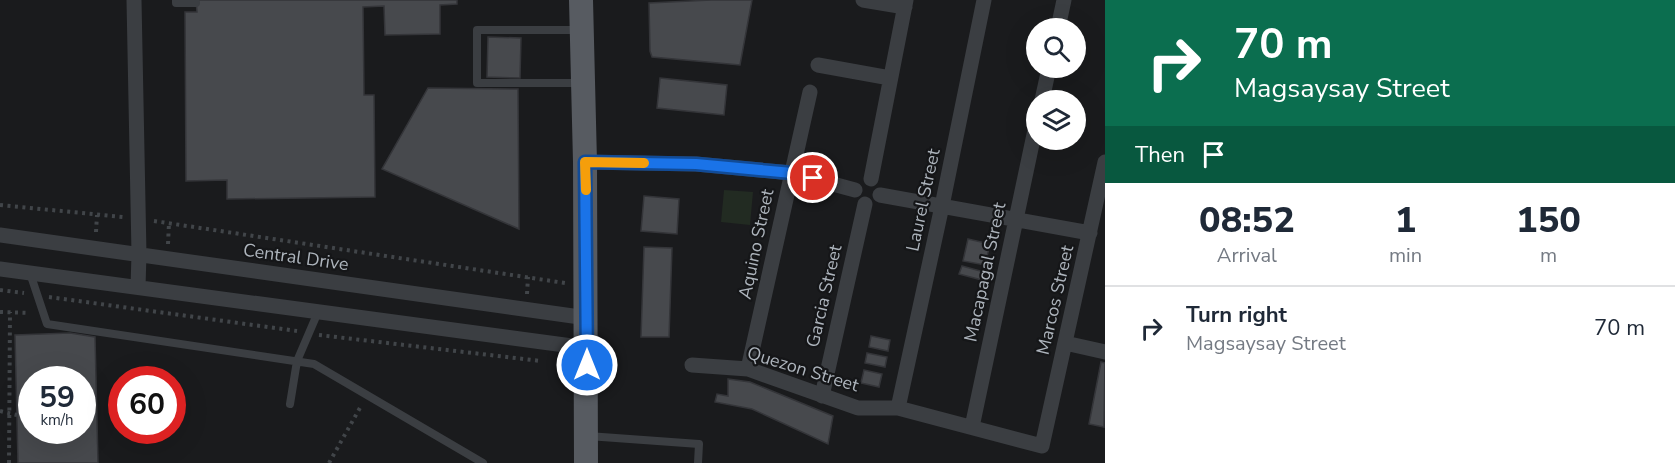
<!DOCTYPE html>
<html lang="en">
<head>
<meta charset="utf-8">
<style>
  body { margin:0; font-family:"Nunito Sans",sans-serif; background:#f2f2f3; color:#1f2937; height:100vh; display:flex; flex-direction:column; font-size:22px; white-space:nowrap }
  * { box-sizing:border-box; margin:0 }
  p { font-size:20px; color:#747a83 }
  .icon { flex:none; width:33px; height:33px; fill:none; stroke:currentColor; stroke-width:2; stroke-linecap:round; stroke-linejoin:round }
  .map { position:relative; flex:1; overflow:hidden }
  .sheet { display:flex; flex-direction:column; background:#fff; width:570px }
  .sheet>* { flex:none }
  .top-card { background:#0b6e4f; color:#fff; overflow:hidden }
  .buttons { position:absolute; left:1026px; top:18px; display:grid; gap:12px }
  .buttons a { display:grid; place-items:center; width:60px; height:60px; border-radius:50%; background:#fff; box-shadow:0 6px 24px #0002; font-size:30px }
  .speed { position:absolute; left:18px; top:366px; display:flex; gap:12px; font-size:30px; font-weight:700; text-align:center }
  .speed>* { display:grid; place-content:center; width:78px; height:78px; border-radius:50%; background:#fff; box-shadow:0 6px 24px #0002; line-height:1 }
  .speed small { font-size:15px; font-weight:400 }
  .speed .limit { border:9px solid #d22; background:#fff; color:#111 }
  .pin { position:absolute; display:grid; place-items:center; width:51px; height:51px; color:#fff; margin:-26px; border:3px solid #fff; border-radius:50%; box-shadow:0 2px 6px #0007 }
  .me { position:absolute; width:66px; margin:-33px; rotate:0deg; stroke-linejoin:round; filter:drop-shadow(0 0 4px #0008) }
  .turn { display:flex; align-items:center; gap:21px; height:126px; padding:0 30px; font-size:27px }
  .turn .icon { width:78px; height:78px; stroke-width:2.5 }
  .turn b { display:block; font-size:42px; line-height:51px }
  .then { display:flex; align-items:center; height:57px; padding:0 30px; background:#0003; gap:12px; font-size:22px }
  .eta { display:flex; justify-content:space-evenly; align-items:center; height:102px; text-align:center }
  .eta b { font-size:36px; font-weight:800; line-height:42px }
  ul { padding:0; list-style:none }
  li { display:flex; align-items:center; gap:18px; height:84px; padding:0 30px; border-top:2px solid #e0e1e3 }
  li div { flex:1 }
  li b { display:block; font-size:22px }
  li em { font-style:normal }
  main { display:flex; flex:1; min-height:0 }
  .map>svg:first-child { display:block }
  .green { fill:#222b22 }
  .building { fill:#47494d; stroke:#343539; stroke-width:1.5; fill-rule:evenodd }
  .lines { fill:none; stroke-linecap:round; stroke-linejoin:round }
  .path { stroke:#414549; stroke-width:4; stroke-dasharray:3 4.5; stroke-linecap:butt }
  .lane { stroke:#3b3e42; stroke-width:8 }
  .street { stroke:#3b3e42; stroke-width:15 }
  .primary { stroke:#575b61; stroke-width:24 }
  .route-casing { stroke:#114b97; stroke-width:15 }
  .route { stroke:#1a73e8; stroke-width:10 }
  .slow { stroke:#f59e0b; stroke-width:10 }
  .labels { text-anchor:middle; stroke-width:4.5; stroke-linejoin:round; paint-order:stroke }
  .street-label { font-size:18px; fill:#adb4bc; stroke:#151618 }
</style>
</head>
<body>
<main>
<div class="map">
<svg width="1105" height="463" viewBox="0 0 1105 463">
  <rect width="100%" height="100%" fill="#1a1b1d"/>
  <path class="green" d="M724,190L753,192L750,225L721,222Z"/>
  <path class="building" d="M196,0H457V4L440,5V34L385,35L384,6L363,7L364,95H374L375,197L227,199V180L186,181L185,12H197Z
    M711,0H752L740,65L652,57L650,51L649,3Z
    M488,37L521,38L520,78L487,77Z
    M660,78L727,85L724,115L657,108Z
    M428,88L518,89L519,229L382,169Z
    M644,196L679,199L677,234L641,231Z
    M968,239L990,244L985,265L963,261Z
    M644,247L672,248L669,337H641Z
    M962,266L984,272L982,280L959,274Z
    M70,333L95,337L98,463H18L15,335ZM32,380H82V430H32Z
    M871,336L890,340L888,351L869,347Z
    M867,353L887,357L885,367L865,363Z
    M1101,362L1105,363L1104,427L1089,424Z
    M864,370L882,374L879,387L861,383Z
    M728,379L750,382L833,416L828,444L752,409L715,402L717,394L728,396Z"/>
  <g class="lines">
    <path class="path" d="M0,205L123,217
      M154,221L565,283
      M96,232L97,215
      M168,244L169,223
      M0,290L24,293
      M527,294L528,277
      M49,297L297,331
      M0,312L30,313
      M319,335L541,361
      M0,411L17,415
      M9,463L10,312
      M329,463L361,406"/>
    <path class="lane" d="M176,0V3H196
      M578,30H477V83H581
      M30,273L47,324L314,364L483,463
      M290,404L297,361L318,312
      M588,436L699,444L698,463"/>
    <path class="street" d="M134,0L139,254L138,287
      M863,0L905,7
      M1058,28L1064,0
      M818,65L890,78
      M1042,100L1049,68
      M585,162L696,164L792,173L855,190
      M871,179L906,0
      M880,195L1090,233
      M0,235L587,318
      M0,269L587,348
      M1065,343L1105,352
      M692,365L748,369L858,408H898L1042,446L1105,162
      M748,369L810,92
      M822,396L865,204
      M898,408L942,206L984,0
      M972,427L1036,125"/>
    <path class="primary" d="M581,0L585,162L586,463"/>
  </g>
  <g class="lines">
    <defs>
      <path id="route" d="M587,365L585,162L696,164L792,173L813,178"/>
    </defs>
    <use href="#route" class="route-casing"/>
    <use href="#route" class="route"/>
    <path class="slow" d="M586,190L585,162L644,163"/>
  </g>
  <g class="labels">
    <g class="street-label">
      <text transform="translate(923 200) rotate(-78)" y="6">Laurel Street</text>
      <text transform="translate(756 244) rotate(-78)" y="6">Aquino Street</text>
      <text transform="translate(296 257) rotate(8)" y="6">Central Drive</text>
      <text transform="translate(985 272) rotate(-78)" y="6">Macapagal Street</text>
      <text transform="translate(824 296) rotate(-77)" y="6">Garcia Street</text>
      <text transform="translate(1055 300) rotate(-77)" y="6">Marcos Street</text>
      <text transform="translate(803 369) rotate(17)" y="6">Quezon Street</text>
    </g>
  </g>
</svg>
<div class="buttons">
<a><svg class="icon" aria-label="search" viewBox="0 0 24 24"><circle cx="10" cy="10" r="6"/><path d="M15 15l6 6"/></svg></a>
<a><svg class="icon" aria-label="layers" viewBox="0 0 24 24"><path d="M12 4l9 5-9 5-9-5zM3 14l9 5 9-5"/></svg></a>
</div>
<div class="speed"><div>59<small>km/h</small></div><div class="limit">60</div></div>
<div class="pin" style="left:813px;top:178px;background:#d93025"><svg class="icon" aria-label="arrive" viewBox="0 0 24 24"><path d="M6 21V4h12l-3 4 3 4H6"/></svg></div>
<svg class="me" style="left:587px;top:365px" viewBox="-20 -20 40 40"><circle r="17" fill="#1a73e8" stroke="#fff" stroke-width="3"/><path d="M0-11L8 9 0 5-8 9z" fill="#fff"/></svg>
</div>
<section class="sheet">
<div class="top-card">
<div class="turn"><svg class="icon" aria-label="right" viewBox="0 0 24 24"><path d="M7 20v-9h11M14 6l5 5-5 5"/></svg><div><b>70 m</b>Magsaysay Street</div></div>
<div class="then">Then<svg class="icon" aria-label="arrive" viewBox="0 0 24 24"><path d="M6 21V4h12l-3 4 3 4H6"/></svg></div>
</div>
<div class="eta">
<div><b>08:52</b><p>Arrival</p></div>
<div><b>1</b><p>min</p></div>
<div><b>150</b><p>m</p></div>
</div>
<ul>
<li><svg class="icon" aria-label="right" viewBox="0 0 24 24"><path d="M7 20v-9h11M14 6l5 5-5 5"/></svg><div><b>Turn right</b><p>Magsaysay Street</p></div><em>70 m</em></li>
</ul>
</section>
</main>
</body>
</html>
